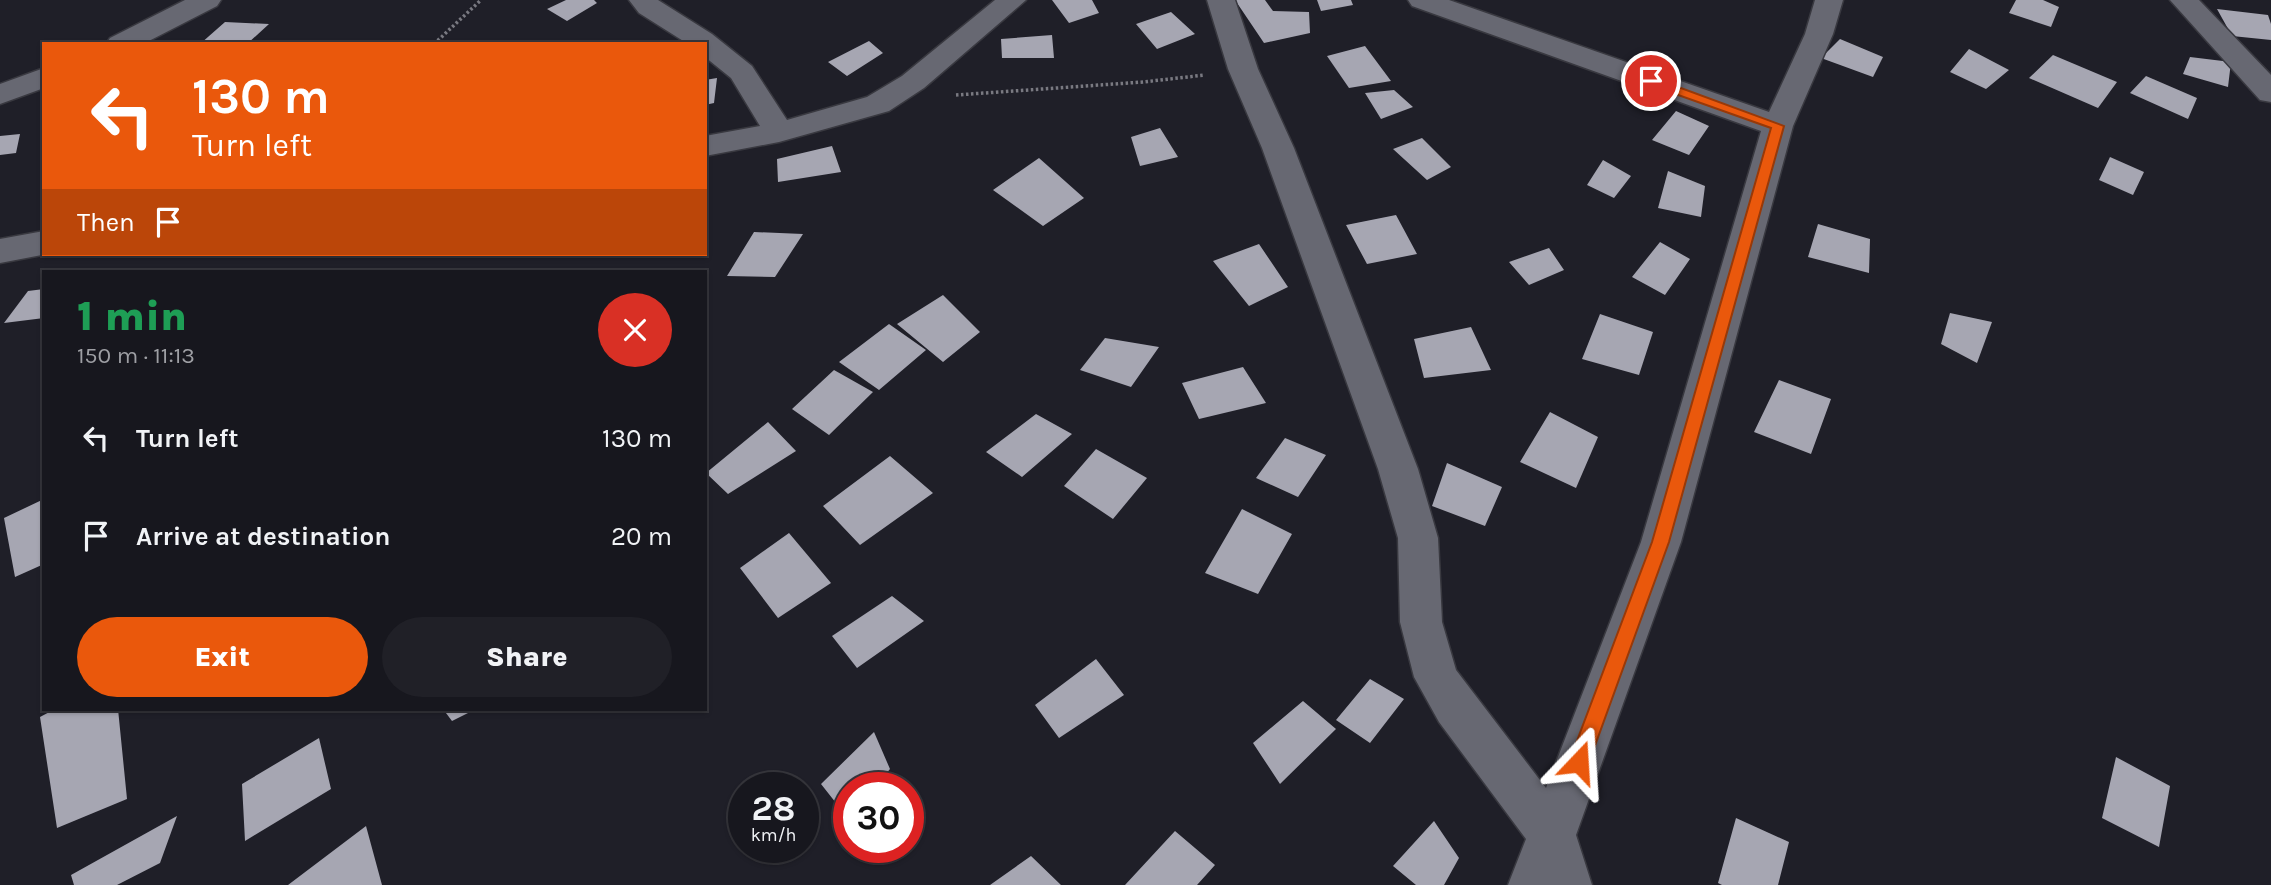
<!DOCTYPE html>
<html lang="en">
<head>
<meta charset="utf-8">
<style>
  body { margin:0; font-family:Karla,sans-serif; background:#202027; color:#f1f3f6; height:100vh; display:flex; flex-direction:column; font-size:26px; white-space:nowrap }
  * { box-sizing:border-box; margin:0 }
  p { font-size:23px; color:#9e9fa4 }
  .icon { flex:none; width:38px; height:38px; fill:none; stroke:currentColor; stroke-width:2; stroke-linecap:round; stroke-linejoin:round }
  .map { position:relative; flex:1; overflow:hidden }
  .drawer { position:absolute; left:42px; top:270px; width:665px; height:441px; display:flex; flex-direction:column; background:#17171e; border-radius:0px; box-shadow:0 2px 5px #0004,0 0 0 2px #36363c }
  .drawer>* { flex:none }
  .banner { position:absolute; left:42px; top:42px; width:665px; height:214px; border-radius:0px; box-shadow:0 2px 5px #0004,0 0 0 2px #36363c; background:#ea580c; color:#fff; overflow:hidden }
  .speed { position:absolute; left:728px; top:772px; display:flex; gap:14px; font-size:35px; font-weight:700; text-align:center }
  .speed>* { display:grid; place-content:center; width:91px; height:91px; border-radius:50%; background:#17171e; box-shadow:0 2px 5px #0004,0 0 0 2px #36363c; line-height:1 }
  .speed small { font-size:18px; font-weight:400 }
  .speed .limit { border:10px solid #d22; background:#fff; color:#111 }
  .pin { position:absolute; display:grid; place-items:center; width:60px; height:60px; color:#fff; margin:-30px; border:4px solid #fff; border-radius:50%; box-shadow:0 2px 7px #0007 }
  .me { position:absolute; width:77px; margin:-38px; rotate:20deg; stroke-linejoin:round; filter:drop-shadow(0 0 5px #0008) }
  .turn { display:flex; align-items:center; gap:24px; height:147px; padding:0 35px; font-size:32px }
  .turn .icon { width:91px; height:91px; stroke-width:2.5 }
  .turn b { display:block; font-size:49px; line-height:60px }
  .then { display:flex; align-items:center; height:66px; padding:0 35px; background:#0003; gap:14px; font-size:26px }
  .round { display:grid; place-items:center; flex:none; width:74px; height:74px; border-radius:37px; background:#202027 }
  .headline { display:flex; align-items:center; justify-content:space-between; height:119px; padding:0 35px }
  h1 { font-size:42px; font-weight:800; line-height:52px; color:#1e9e55 }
  .cta { display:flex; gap:14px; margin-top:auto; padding:14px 35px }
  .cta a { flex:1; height:80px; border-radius:42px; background:#ea580c; color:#fff; font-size:28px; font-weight:800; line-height:80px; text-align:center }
  .cta a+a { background:#202027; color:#f1f3f6 }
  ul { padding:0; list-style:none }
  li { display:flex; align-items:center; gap:21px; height:98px; padding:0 35px }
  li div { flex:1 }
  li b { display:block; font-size:26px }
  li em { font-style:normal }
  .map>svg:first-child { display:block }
  .building { fill:#a6a6b2 }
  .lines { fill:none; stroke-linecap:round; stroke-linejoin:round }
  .minor-casing { stroke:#393940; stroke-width:3 }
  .path { stroke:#797981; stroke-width:3.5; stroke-dasharray:2.5 2.5; stroke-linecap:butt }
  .minor { fill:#676872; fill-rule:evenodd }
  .route { fill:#ea580c; stroke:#983908; stroke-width:2 }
</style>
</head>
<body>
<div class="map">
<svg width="2271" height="885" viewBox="0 0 2271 885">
  <rect width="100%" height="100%" fill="#1f1f28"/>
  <path class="building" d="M566,0H594L597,3L567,21L547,9Z
    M1052,0H1092L1099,13L1069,23Z
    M1235,0H1265L1273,11L1309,12L1310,33L1264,43Z
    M1317,0H1351L1353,5L1321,11Z
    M2016,0H2043L2059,7L2051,27L2009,13Z
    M2217,9L2268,15L2271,24V40L2232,36Z
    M1171,12L1195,34L1157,49L1136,24Z
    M225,22L269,24L247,44H200Z
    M1052,35L1054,58H1002L1001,39Z
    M1840,39L1883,57L1873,77L1821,58Z
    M869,41L883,53L847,76L828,62Z
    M1365,46L1391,81L1349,88L1327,56Z
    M1969,49L2009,70L1986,89L1950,72Z
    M2053,55L2117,82L2098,108L2029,78Z
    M2190,57L2231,62L2228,87L2183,74Z
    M2146,76L2197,98L2188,119L2130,93Z
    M717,78L714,103L705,105V80Z
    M1394,90L1413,107L1381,119L1365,93Z
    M1676,111L1709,126L1689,155L1652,140Z
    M1160,128L1178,157L1140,166L1131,137Z
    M20,134L16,153L0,155V136Z
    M1422,138L1451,167L1427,180L1393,149Z
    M832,146L841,172L778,182L777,159Z
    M2110,157L2144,172L2133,195L2099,180Z
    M1039,158L1084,198L1043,226L993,190Z
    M1603,160L1631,176L1614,198L1587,185Z
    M1668,171L1705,186L1701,217L1658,208Z
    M1396,215L1417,254L1367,264L1346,225Z
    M1818,224L1870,239L1869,273L1808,257Z
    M754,232L803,234L775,277L727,276Z
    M1660,242L1690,259L1665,295L1632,277Z
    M1259,244L1288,287L1249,306L1213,261Z
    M1549,248L1564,270L1529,285L1509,262Z
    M44,289V318L4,323L28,291Z
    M943,295L980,332L943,362L897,324Z
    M1950,313L1992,322L1977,363L1941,344Z
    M1600,314L1653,332L1639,375L1582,359Z
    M889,324L926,350L879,390L839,362Z
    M1471,327L1491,370L1424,378L1414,339Z
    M1105,338L1159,347L1131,387L1080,370Z
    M1243,367L1266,403L1199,419L1182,383Z
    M834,370L873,392L829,435L792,409Z
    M1779,380L1831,399L1811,454L1754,432Z
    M1550,412L1598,437L1576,488L1520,462Z
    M1036,414L1072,434L1022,477L986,452Z
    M768,422L796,451L728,494L706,473Z
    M1285,438L1326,455L1298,497L1256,478Z
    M1096,449L1147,478L1113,519L1064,486Z
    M890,456L933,493L860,545L823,506Z
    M1447,463L1502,487L1485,526L1432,506Z
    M44,499V564L15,577L4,518Z
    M1242,509L1292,534L1258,594L1205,573Z
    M789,533L831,583L778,618L740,568Z
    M892,596L924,621L857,668L832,636Z
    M1096,659L1124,695L1059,738L1035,705Z
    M1370,679L1404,699L1370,743L1336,720Z
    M1303,701L1336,729L1280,784L1253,743Z
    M55,709H118L127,799L57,828L40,717Z
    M443,709H476L452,721Z
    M874,732L890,769L874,788H849L847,817L821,784Z
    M319,738L331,789L245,841L242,784Z
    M2116,757L2170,786L2159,847L2102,818Z
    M177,816L160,863L117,885H74L71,875Z
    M1736,818L1789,842L1778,885H1722L1718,883Z
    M1434,821L1459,858L1444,885H1416L1393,866Z
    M366,826L382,885H288Z
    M1175,831L1215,865L1197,885H1125Z
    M1031,856L1061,885H990Z"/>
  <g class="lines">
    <defs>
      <path id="minor" d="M185,0H221L217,6L143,44H106L110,38Z
        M629,0H658L712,34L752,66L787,120L867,97L902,76L995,0H1026L924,88L889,111L779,142L705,156V136L760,126L731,78L705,57V44H688L639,13Z
        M1207,0H1235L1258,69L1294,148L1418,469L1438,538L1442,622L1456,670L1546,788L1641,542L1761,131L1412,6L1408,0H1449L1769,112L1805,34L1815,0H1843L1833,34L1793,126L1681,542L1576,835L1592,885H1508L1526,839L1439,722L1414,677L1400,622L1398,538L1378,469L1262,148L1228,69Z
        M2170,0H2199L2271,75V102L2260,100Z
        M44,68V88L0,104V84Z
        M44,231V254H47L0,263V239Z"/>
    </defs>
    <use href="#minor" class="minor-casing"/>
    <path class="path" d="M434,44L481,0
      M956,95L1143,82L1205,75"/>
    <use href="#minor" class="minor"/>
  </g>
  <path class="route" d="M1651,77L1784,126L1669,542L1589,762L1586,768L1579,771L1572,768L1569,762L1652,542L1771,128L1647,84L1645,81Z"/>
</svg>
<div class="speed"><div>28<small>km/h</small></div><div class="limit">30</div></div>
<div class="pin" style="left:1651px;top:81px;background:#d93025"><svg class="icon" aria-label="arrive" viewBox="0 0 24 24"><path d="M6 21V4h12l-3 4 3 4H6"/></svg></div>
<svg class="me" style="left:1579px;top:762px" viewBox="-20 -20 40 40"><path d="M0-17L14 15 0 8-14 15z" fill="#ea580c" stroke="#fff" stroke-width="4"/></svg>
<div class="banner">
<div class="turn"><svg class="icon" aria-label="left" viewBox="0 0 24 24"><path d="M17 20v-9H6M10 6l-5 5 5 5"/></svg><div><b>130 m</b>Turn left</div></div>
<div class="then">Then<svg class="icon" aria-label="arrive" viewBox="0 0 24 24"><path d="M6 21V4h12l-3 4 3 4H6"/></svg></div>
</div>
<section class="drawer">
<div class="headline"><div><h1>1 min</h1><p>150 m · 11:13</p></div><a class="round" style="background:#d93025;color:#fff"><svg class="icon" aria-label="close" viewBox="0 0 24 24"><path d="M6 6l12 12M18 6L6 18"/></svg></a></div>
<ul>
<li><svg class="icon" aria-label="left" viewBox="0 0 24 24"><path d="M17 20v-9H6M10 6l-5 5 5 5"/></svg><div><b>Turn left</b></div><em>130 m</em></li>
<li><svg class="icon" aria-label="arrive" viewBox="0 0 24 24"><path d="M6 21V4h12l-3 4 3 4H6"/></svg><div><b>Arrive at destination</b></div><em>20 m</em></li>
</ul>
<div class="cta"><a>Exit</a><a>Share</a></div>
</section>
</div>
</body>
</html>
